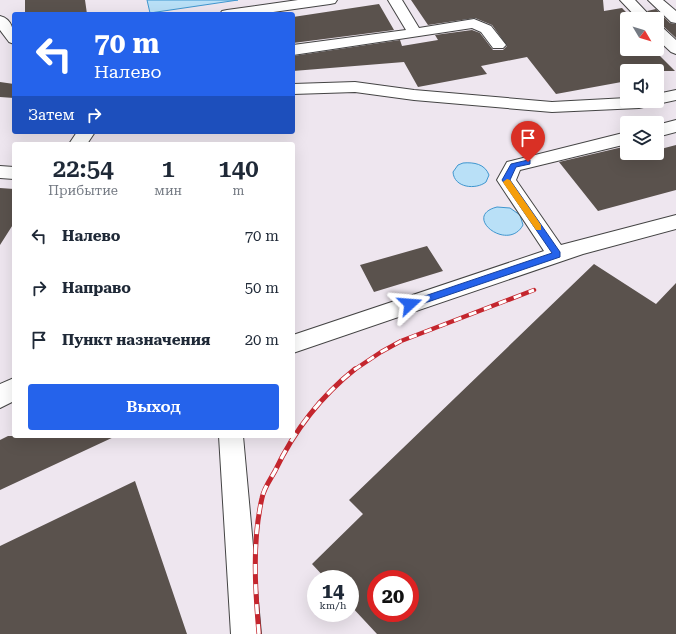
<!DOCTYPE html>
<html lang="ru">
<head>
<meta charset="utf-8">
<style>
  body { margin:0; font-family:"Roboto Serif",serif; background:#f6f6f7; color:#1f2937; height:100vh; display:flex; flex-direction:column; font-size:15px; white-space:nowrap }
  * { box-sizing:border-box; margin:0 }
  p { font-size:13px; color:#747a83 }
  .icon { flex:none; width:22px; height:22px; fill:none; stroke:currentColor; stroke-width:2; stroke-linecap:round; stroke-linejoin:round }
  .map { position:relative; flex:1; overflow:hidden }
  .side { position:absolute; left:12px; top:142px; width:283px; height:296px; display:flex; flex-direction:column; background:#fff; border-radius:4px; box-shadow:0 4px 16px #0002 }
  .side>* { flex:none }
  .guide { position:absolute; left:12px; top:12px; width:283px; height:122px; border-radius:4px; box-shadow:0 4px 16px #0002; background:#2563eb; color:#fff; overflow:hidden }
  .needle { width:26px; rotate:128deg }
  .tools { position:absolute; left:620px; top:12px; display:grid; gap:8px }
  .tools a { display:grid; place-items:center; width:44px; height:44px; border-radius:4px; background:#fff; box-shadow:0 4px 16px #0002; font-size:20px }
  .speed { position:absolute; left:307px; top:570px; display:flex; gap:8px; font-size:20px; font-weight:700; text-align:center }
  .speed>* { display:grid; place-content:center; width:52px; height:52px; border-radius:50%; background:#fff; box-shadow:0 4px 16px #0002; line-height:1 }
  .speed small { font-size:10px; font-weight:400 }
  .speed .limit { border:6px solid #d22; background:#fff; color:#111 }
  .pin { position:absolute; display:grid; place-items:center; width:34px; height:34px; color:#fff; margin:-41px -17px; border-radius:50% 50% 50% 0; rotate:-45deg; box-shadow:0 0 4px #0007 }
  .pin .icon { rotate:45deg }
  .me { position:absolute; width:44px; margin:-22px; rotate:71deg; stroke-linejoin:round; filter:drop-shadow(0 0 3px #0008) }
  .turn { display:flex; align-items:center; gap:14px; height:84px; padding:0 16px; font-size:18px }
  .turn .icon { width:52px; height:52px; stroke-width:2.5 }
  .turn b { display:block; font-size:28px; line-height:34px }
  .then { display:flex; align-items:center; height:38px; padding:0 16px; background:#0003; gap:8px; font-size:15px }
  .eta { display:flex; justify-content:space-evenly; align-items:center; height:68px; text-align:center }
  .eta b { font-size:24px; font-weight:600; line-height:28px }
  .cta { display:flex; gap:8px; margin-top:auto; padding:8px 16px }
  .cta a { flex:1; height:46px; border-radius:4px; background:#2563eb; color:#fff; font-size:16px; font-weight:600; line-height:46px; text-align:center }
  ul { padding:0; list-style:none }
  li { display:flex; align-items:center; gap:12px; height:52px; padding:0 16px }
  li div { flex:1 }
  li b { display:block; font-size:15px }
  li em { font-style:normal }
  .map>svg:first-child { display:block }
  .industrial { fill:#eee6ef; fill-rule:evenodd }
  .water { fill:#b9e0f7; stroke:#3f96cf }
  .building { fill:#5a524d; fill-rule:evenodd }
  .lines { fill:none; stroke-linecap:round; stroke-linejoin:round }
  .minor-casing { stroke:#444; stroke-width:2 }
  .minor { fill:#fff; fill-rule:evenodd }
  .rail-far1-casing { stroke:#c4262e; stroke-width:4.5 }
  .rail-casing { stroke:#c4262e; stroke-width:5 }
  .rail-far1 { stroke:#fff; stroke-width:3; stroke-dasharray:8; stroke-linecap:butt }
  .rail { stroke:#fff; stroke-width:3.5; stroke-dasharray:10; stroke-linecap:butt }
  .route { fill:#2563eb; stroke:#184099 }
  .slow { fill:#f59e0b }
</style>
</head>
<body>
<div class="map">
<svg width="676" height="634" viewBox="0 0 676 634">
  <rect width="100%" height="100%" fill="#fffdf5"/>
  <path class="industrial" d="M0,0H147L150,12L238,0H676V634H0ZM14,14H293V132H14ZM627,19H657V49H627ZM627,71H657V101H627ZM627,123H657V153H627ZM14,144H293V436H14ZM316,579H350V613H316ZM376,579H410V613H376Z"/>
  <path class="water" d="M147,0H238L150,13Z
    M463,163C474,162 485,164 489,175L486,182C476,190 454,188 453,172L458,165Z
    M497,207L510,208L520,215L523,225C508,253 461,216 497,207Z"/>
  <path class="building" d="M25,0H85L87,14H25Z
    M411,0H603L604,11L622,8L627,13V49H653L675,71H627V81L556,94L527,57L481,66L487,74L418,87L404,62L293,71V56L400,40L402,46L438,40L435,35L472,30L480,33L493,50H503L507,46L492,25L475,18L428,25Z
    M379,4L394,30L293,43V17Z
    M656,9L670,23L676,24V38L663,26L658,24L657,19H654L647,11Z
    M0,82L14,84V98L0,97Z
    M676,145V190L598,211L559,162L627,146V153H657V150Z
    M0,188L14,189V223L0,245Z
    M427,246L443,271L374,292L360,265Z
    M594,264L656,304L676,283V634H377L350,605V579H326L312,564L363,514L349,500ZM376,579H410V613H376Z
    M8,436H116L0,490V440Z
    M135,481L187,634H0V546Z"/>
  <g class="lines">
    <defs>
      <path id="minor" d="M298,0H337L335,3L330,4L259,14H220L222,11L227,10Z
        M388,0H402L419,28L474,19L491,26L506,45L503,48H493L481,32L472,28L293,55V45L406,30Z
        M620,0H635L653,19H638Z
        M648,0H663L676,11V23L671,22Z
        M0,16C13,19 14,32 14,44L9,42L0,30Z
        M657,25L662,27L676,40V54L671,52L657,39Z
        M355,82L414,90L552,102L627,98V101H657V94L676,90V100L639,108L552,112L414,100L355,92L293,94V84Z
        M676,120V132L657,137V125Z
        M77,132H95L87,144H69Z
        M627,132V144L520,170L516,180L561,245L676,215V229L583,254L293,353V335L544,251L497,180L507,162Z
        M0,166L14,167V179L0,178Z
        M14,378V401L0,408V384Z
        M219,436H243L261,634H231Z"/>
    </defs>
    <use href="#minor" class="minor-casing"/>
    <use href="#minor" class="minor"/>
    <defs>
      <path id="rail-far1" d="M354,370L381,352L401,341L534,290"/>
      <path id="rail" d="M259,634C255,589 252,542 262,498C264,488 270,480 275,471C294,431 320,397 355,369"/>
    </defs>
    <use href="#rail-far1" class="rail-far1-casing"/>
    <use href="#rail" class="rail-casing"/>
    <use href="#rail-far1" class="rail-far1"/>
    <use href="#rail" class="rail"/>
  </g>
  <path class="route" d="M528,160H530V164L516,167L510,180L560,252V257L410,308L407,307V302L552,253L502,180L511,164Z"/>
  <path class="slow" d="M507,179L510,180L541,225V230H536L504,184L503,182Z"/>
</svg>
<div class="tools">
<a><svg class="needle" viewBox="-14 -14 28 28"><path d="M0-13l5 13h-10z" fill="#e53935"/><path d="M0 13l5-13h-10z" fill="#747a83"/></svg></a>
<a><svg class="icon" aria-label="sound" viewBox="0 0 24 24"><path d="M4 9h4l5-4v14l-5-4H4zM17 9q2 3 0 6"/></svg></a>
<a><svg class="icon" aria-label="layers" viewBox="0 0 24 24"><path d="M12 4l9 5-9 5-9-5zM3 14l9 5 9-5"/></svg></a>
</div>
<div class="speed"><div>14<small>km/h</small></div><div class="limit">20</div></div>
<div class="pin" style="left:528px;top:162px;background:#d93025"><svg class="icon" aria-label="arrive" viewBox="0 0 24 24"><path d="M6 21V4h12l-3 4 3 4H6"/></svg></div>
<svg class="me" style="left:410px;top:304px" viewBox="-20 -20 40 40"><path d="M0-17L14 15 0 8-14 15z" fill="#2563eb" stroke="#fff" stroke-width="4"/></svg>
<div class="guide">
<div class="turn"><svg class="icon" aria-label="left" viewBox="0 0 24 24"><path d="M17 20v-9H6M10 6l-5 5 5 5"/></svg><div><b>70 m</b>Налево</div></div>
<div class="then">Затем<svg class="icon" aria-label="right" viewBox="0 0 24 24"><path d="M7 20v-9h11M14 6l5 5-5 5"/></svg></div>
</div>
<section class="side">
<div class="eta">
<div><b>22:54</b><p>Прибытие</p></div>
<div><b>1</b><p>мин</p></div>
<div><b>140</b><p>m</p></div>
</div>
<ul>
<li><svg class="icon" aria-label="left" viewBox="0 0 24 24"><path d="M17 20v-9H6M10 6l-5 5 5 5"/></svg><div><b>Налево</b></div><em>70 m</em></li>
<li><svg class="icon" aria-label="right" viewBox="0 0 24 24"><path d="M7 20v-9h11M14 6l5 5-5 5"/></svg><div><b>Направо</b></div><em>50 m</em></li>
<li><svg class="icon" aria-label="arrive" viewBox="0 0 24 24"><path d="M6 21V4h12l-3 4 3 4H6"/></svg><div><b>Пункт назначения</b></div><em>20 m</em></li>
</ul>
<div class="cta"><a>Выход</a></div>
</section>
</div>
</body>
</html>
